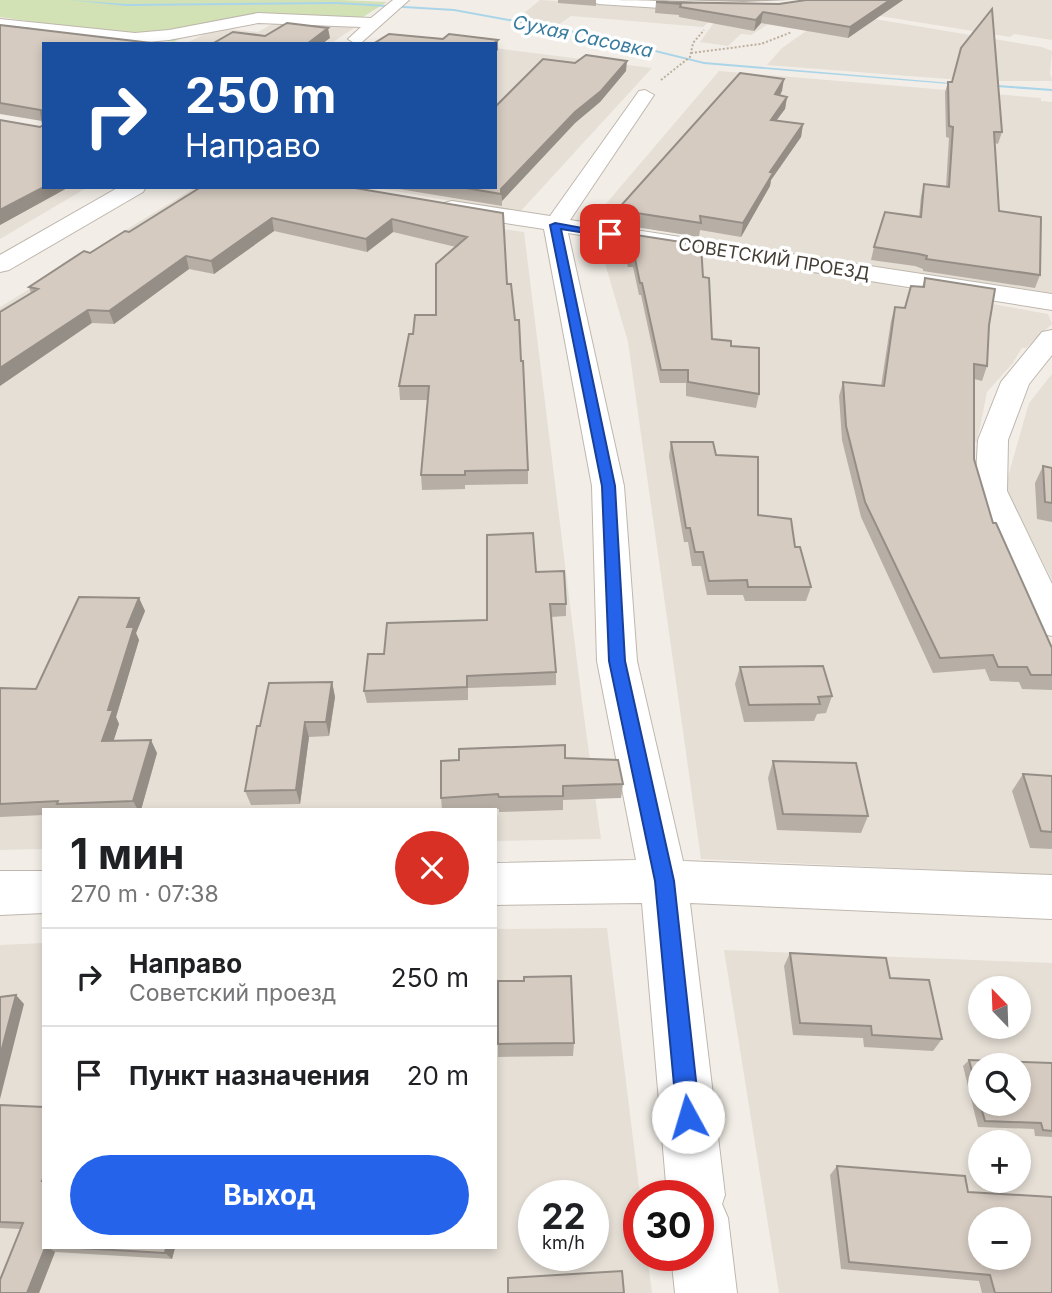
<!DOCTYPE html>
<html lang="ru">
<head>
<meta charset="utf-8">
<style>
  body { margin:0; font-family:Inter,sans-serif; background:#f2f2f2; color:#202124; height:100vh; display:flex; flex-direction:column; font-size:26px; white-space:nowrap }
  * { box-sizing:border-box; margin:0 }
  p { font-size:23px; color:#757577 }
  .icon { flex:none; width:38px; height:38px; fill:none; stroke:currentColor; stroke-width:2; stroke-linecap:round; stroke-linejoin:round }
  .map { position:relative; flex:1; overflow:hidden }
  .side { position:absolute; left:42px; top:808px; width:455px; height:441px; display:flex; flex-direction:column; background:#fff; border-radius:0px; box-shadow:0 4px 10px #0003 }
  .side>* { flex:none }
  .banner { position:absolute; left:42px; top:42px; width:455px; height:147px; border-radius:0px; box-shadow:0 4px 10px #0003; background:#1a4fa0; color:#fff; overflow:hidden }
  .needle { width:46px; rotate:337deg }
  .buttons { position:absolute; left:968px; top:976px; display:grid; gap:14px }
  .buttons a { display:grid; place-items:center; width:63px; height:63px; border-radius:50%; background:#fff; box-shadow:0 4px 10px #0003; font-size:35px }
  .speed { position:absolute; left:518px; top:1180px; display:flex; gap:14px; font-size:35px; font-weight:700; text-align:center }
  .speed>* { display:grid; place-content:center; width:91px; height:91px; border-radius:50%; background:#fff; box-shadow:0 4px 10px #0003; line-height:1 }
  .speed small { font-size:18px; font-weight:400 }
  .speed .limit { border:10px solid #d22; background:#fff; color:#111 }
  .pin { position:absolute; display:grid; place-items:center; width:60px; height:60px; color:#fff; margin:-30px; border-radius:14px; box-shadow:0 4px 10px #0006 }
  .me { position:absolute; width:77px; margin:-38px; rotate:354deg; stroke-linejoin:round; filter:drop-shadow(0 0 5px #0008) }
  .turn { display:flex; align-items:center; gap:24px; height:147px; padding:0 28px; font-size:32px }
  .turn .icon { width:91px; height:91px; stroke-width:2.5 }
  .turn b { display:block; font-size:49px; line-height:60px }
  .round { display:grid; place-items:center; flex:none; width:74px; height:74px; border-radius:37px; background:#f2f2f2 }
  .headline { display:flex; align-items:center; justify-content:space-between; height:119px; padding:0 28px }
  h1 { font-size:42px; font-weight:700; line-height:52px }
  .cta { display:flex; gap:14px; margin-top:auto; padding:14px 28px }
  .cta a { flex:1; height:80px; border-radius:42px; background:#2563eb; color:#fff; font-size:28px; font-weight:700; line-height:80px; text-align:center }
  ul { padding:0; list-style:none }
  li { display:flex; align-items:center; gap:21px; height:98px; padding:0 28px; border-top:2px solid #e0e0e0 }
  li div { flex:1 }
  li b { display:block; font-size:26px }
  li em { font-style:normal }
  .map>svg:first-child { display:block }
  .residential { fill:#e5dfd6; fill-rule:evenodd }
  .green { fill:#d2e2b4 }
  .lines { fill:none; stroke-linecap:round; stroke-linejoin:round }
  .stream { fill:#aad5e8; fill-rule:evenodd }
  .minor-casing { stroke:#bfb7ae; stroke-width:2 }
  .path { stroke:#bcaf9e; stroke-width:2; stroke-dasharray:2 2; stroke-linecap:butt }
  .minor { fill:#fff; fill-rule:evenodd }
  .wall { fill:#b7afa6 }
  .shaded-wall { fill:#958e87 }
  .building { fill:#d5cbc1; stroke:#958e87; stroke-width:2; fill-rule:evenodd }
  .route { fill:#2563eb; stroke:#184099; stroke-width:2 }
  .labels { text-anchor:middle; stroke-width:7; stroke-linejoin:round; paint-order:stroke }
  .far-street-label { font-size:18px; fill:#443e37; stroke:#fff }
  .far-water-label { font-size:19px; font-style:italic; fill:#397c9e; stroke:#fff }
</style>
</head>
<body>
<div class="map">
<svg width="1052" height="1293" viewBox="0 0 1052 1293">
  <rect width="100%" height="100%" fill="#f2eee7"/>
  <path class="residential" d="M540,0L658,7L714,17L703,27L571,16L558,25L518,18Z
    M850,0H1052V40L1014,34L1010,37L836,9Z
    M833,12L1042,47L1052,51L1050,73L1052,81H973L767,65L782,48Z
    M730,13H786L751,35L741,34L728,46L700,42L713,24Z
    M281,19L360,24L330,44H185L216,28L258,32Z
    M495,48L652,68L519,213L372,187H495Z
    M719,71L1041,98V101L1052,102V293L838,261L593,219Z
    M0,134L44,187H88L0,239Z
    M196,187H264L418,217L524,232L582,702L601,839L495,841V810H44V849L0,850V307Z
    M598,239L697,251L1048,314L1052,324L1026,348H1022L1012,364L987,392L977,442L967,440L972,463L1052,655V875L701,859L628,342Z
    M1052,374V580L1005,487L1029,403Z
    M607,928L640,1195L639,1255H647L652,1293H0V945L44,943V1248H495V929ZM534,1195H593V1255H534Z
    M724,950L1052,963V1293H779ZM980,989H1018V1027H980ZM980,1066H1018V1104H980ZM980,1143H1018V1181H980ZM980,1220H1018V1258H980Z"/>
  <path class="green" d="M0,0H341L387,2L358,20L271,14L208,22L174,42L0,17Z"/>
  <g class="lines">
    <path class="stream" d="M69,0L126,4L337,2L454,9L586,33L704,62L963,84L961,85L704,64L586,35L454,11L337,4L126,6Z
      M984,84L1052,89V91L982,86Z"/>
    <defs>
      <path id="minor" d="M393,0H409L362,42L356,44L348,39L361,27L258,23L169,40L135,43L0,29V19L135,33L169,30L258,13L371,18Z
        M591,0C612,0 704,0 715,7L708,11L598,4Z
        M645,90L654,95L570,220L1052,294V310L568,233L624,486L637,661L683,861L1052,875V919L690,903L725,1195L722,1204L728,1218L737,1293H675L671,1255H698V1195H667L642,903L495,905V863L636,860L597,661L592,486L544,229L452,215L444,213L441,208L444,203L452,201L550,216L639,91Z
        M119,187H146L143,192L9,270L0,272V255Z
        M1052,330V355L1029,384L1008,440L1007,491L1052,584V636L1039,633L1033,623L975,491L978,440L1001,382L1042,332Z
        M0,871H44V913L0,915Z"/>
    </defs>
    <use href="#minor" class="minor-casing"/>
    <path class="path" d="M691,53L761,44L792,32
      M661,80L690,57L693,43L704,30"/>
    <use href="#minor" class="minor"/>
  </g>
  <path class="wall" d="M558,0H596V6L558,3Z
    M671,0H789L744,2Z
    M903,0L848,38L761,23L754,31L679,17V15L655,13L656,2L779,4Z
    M0,25L32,28L69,187L0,225V120L40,127L43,125L42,121L0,114Z
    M626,71L600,102L575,123L502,201V206L387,187H495Z
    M948,82L1002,132L998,144L995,143L999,211L1040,275L1035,288L923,271V269L915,266L871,260L874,247L919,217L921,196L924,184L946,187L949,138L946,137L945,92Z
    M782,91L780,95L787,97L785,109L776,120L803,124L801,137L771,180L770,186L741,237L700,230L699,237L616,224L617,210Z
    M201,187L503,213L507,284L528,470V484L465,485V489L422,490L421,475L428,400H400L399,386L413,334L436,315L456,247L393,232L367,252L274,231L214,274L189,269L114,324L92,323L31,293L29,287L129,232Z
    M623,233L703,277L712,339L731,346L759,394L756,408L686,396V383H660L641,295H639L633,267H628L622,245Z
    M925,278L989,325L987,366L982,381L974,379V459L993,523L1052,648V690L1022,689L1019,682L990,681L985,669L933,673L861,517L842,440L839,396L843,382L881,386L891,321L895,307L904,308L911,286L922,287Z
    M671,442L716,455L758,515L795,547L811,587L806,601H745L743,595H707L701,566H692L688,542H684L669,456Z
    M1043,466L1052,468V522L1037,519L1035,483Z
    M536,572L566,604V616L551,617L556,672V685L468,688V700L367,703L364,691L384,654L487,620Z
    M139,598L145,611L136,633L139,640L116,717L119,724L113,741L157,753L141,810H44V815L0,817V688L36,689Z
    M740,667L832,696L826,713L817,714L814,721L744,722L735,684Z
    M332,682L335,697L329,736L309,737L300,804L251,805L245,791L260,726Z
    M565,758L623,784L621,798L563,800V810L499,812V809L442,810L441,798Z
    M773,761L868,816L861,833L777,830L768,778Z
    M1023,774L1052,776V849L1030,848L1012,791Z
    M790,953L890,978L942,1039L933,1051L864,1047L863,1038L793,1035L784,966Z
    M574,1043L573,1056L498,1057V1044Z
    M969,1060L1052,1063V1137L1035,1136L1034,1129L978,1127L963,1066Z
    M0,1105L44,1248H175L172,1259L55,1252L39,1293L21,1229L0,1228Z
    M837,1166L968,1192L1052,1293H982L979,1281L841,1269L830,1175Z"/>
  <path class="shaded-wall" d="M890,0H903L848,38L850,27Z
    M763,12L761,23L754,31L756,20Z
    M328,28L330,38L322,44H307Z
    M498,40V50L495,53V44H493Z
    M627,61L626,71L600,102L575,123L502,201L501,189L575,112Z
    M784,79L782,91L773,106L775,94Z
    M787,97L785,109L768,132L771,120Z
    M803,124L801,137L771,180L770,186L741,237L743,223L770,172Z
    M44,187H69L0,225V210Z
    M272,218L274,231L214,274L211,261Z
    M392,219L393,232L367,252L366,239Z
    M186,256L189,269L114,324L109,311Z
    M88,310L92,323L0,386V368Z
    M139,598L145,611L136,633L139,640L116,717L119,724L109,755L102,741L108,710L127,627Z
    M332,682L335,697L329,736L326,722Z
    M305,722L309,737L300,804L296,790Z
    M151,740L157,753L141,810H138L133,801Z
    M16,995L24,1004L0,1099V1056Z
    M45,1248H49L55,1252L39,1293H27Z
    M166,1248H175L172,1259L165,1253Z"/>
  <path class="building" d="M806,0H890L850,27L763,12L756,20L680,7L681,4L656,2L779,4Z
    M992,9L1002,132H994L999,211L1041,217L1040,275L926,259L927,256L919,254L874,247L885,212L921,217L924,184L949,187L953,127L949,126L948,82H952L961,48Z
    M287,23L328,28L307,44H212L233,32L265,36Z
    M0,25L160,44H44V187L0,210V120L40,127L43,125L41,110L0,103Z
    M389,34L443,39L449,34L498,40L493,44H373Z
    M586,55L627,61L601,91L575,112L501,189V194L460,187H495V107L543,59L575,63Z
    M740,73L784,79L775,94L787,97L771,120L803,124L770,172L773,173L743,223L700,216L701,223L617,210Z
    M201,187H349L503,213L507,284H511L515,320H519L521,361H523L528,470L465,471V475H421L429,386H399L409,334H413L415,315H436V264L467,237L392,219L366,239L272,218L211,261L186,256L109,311L88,310L0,368V312L38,289L29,287L84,251L90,253L125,231L129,232Z
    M623,233L701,245L703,277L709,278L712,339L731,341V346L759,348V394L688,382V370H661L642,283H640L634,254L629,255Z
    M925,278L995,289L989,325L987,366L974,364V459L993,523H996L1052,648V675H1031L1027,667H998L993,655L940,658L865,502L846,426L843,382L884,386L895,307L905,308L911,286L924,287Z
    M671,442H713L716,455L758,457V515L791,519L795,547H800L811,587H748L747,580L709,581L703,552H695L690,528H686Z
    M1043,466L1052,468V503L1045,502Z
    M533,533L536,572L564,571L566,604H550L556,672L467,676V687L364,691L368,654H384L387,623L487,620V535Z
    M79,597L139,598L127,627H134L108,710H113L102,741L151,740L133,801L57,804L58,801L0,804V688L36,689Z
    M823,666L832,696L818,697L820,704L749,705L740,667Z
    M332,682L326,722H305L296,790L245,791L257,726H260L269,683Z
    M565,745V758L618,760L623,784L563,786V796L499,797L498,794L441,798V761L459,760V749Z
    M773,761L856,763L868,816L783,814Z
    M1023,774L1052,776V832L1041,831Z
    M790,953L886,958L890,978L929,980L942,1039L872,1035L871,1026L800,1023Z
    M571,976L574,1043L498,1044V981H524V977Z
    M16,995L0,1056V997Z
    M969,1060L1052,1063V1131L1043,1130L1041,1123L985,1121L980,1104H1018V1066H980V1103Z
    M0,1105L44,1107V1176L42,1181H44V1248H45L27,1293H0V1280L23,1223L0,1222Z
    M837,1166L965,1176L968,1192L1052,1197V1293H995L990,1275L849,1262ZM980,1220H1018V1258H980Z
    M79,1248H166L165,1253Z
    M622,1271L624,1293H508V1278Z"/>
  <path class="route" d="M555,223L615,234L610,237L561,229L615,486L625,661L674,881L700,1117L696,1125L688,1128L680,1125L677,1117L655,881L609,661L602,486L550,225Z"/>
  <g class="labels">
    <g class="far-street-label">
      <text transform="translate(774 259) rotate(9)" y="6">СОВЕТСКИЙ ПРОЕЗД</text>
    </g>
    <g class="far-water-label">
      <text transform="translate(583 36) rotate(12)" y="7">Сухая Сасовка</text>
    </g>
  </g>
</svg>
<div class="buttons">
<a><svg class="needle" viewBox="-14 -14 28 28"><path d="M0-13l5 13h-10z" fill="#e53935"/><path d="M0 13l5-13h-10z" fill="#757577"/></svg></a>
<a><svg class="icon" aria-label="search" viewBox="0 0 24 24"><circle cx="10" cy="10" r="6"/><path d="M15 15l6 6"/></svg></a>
<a>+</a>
<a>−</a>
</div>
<div class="speed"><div>22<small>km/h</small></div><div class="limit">30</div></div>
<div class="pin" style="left:610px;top:234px;background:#d93025"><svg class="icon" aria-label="arrive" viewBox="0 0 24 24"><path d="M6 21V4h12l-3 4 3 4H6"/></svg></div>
<svg class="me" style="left:688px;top:1117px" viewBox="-20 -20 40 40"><circle r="19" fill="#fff"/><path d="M0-13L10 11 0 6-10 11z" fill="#2563eb"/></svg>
<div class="banner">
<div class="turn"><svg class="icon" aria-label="right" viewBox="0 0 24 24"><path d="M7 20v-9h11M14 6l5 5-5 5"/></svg><div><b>250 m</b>Направо</div></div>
</div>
<section class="side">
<div class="headline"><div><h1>1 мин</h1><p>270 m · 07:38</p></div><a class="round" style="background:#d93025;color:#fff"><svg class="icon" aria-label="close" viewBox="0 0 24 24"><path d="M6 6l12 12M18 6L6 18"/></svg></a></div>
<ul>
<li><svg class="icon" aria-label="right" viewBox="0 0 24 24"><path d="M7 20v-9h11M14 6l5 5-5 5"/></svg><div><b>Направо</b><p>Советский проезд</p></div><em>250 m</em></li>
<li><svg class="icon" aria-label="arrive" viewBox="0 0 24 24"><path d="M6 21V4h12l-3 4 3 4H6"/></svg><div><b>Пункт назначения</b></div><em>20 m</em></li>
</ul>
<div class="cta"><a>Выход</a></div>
</section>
</div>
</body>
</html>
